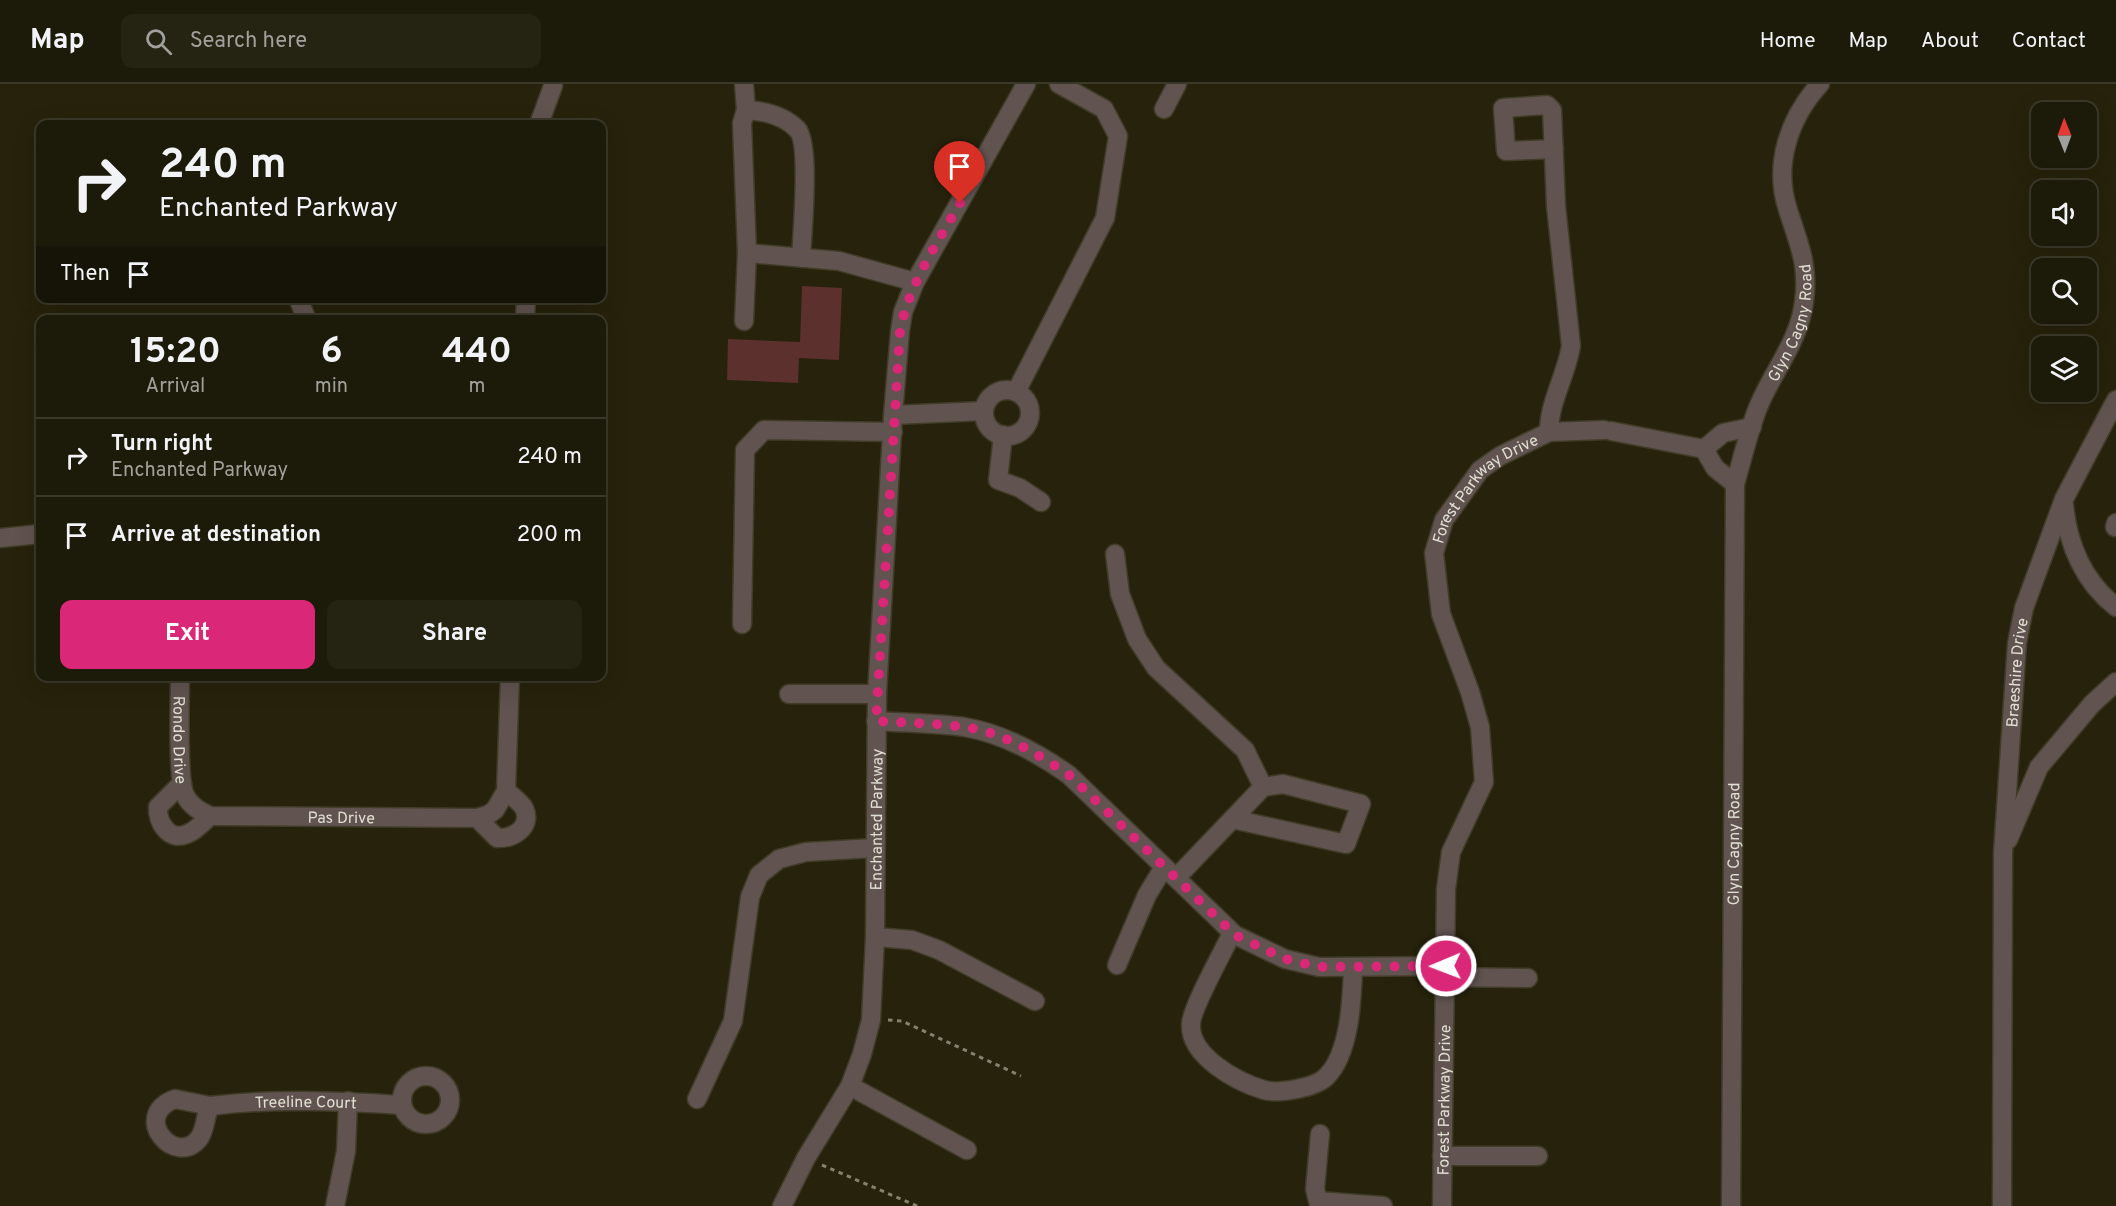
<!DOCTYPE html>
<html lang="en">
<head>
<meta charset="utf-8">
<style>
  body { margin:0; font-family:Overpass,sans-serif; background:#252312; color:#f1f3f6; height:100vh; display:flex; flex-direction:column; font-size:22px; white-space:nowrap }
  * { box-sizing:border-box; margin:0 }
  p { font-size:20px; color:#a0a19c }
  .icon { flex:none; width:33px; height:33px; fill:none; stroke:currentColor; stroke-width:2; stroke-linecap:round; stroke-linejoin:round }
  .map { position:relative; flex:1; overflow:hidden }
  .panel { position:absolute; left:36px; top:231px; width:570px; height:366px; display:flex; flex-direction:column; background:#1c1a08; border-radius:12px; box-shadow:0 6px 24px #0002,0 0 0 2px #3a3829 }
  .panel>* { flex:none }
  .guide { position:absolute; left:36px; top:36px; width:570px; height:183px; border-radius:12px; box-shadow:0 6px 24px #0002,0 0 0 2px #3a3829; background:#1c1a08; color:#f1f3f6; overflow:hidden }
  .needle { width:39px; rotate:359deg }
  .controls { position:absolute; left:2031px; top:18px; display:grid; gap:12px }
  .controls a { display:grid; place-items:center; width:66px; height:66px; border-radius:12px; background:#1c1a08; box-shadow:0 6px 24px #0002,0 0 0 2px #3a3829; font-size:30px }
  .pin { position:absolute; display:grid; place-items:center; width:51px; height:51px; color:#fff; margin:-62px -26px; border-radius:50% 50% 50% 0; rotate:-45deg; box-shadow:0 0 6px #0007 }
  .pin .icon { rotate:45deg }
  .me { position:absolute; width:66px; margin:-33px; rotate:269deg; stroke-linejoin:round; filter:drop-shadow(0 0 4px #0008) }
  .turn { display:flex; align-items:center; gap:21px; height:126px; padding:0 24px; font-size:27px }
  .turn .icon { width:78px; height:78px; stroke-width:2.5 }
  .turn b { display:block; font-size:42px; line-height:51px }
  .then { display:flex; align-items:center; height:57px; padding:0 24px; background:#0003; gap:12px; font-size:22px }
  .eta { display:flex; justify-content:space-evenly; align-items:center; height:102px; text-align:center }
  .eta b { font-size:36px; font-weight:700; line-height:42px }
  .cta { display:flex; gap:12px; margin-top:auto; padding:12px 24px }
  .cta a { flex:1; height:69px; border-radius:12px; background:#db2777; color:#fff; font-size:24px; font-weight:700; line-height:69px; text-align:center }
  .cta a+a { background:#252312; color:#f1f3f6 }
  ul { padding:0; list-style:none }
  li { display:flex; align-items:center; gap:18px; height:78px; padding:0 24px; border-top:2px solid #3a3829 }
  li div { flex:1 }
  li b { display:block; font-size:22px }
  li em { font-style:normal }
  header { display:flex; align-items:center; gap:36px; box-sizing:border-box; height:84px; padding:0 30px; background:#1c1a08; border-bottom:2px solid #3a3829 }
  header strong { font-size:28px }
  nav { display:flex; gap:33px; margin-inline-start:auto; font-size:21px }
  .search { width:420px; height:54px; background:#252312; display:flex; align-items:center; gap:15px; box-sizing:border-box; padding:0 21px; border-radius:12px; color:#a0a19c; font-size:22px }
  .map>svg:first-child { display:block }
  .building { fill:#5b302d }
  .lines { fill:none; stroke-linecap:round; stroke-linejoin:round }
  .minor-casing { stroke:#403c27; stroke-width:21 }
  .path { stroke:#84816f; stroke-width:3; stroke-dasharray:4.5 4.5; stroke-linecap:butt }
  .minor { stroke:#605350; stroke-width:18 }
  .route { stroke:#db2777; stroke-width:10; stroke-dasharray:0 18 }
  .labels { text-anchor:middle; stroke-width:4.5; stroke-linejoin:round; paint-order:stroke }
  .street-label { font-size:16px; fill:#e1dfd1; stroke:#26220b }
</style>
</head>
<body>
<header>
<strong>Map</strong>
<div class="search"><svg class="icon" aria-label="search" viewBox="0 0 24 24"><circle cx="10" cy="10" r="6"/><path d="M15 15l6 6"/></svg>Search here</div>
<nav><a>Home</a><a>Map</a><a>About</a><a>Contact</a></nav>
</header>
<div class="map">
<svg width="2116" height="1122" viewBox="0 0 2116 1122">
  <rect width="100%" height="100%" fill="#26220b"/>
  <path class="building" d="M802,202L842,204L839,276L799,274L798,299L727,296L728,255L800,258Z"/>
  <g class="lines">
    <defs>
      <g id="minor">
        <path d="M744,0L746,26"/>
        <path d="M1164,25L1177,0"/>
        <path d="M539,40L553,2"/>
        <path d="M801,174C802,150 811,59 797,45C783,31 765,27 746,26L742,39L747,169L839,177L915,198"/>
        <path d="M298,214L307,236"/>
        <path d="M525,236L526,214"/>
        <path d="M744,237L747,169"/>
        <circle cx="1007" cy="329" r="23"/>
        <path d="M1016,308L1105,134L1118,52L1104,25L1059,0"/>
        <path d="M893,331L984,327"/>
        <path d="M1611,347L1704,365L1715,384L1735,400"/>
        <path d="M1549,348C1549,318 1566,292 1571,262L1556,122L1552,26L1547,21L1503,24L1506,67L1554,65"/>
        <path d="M1003,351L998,396L1020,404L1041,418"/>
        <path d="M1704,365L1723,349L1752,343"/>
        <path d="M2064,421C2068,461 2084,498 2116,523"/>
        <path d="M2115,443L2116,439"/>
        <path d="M0,454L40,450"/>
        <path d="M1115,470L1120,510L1137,555L1156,584L1245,666L1263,703"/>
        <path d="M742,540L745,366L764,346L893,348"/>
        <path id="s1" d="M180,592C180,615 177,695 185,711C190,722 200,727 210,732L477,734L488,731L495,726L506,707L510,592"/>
        <path d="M789,610H877"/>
        <path d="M876,637C905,639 935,639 964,643C1001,649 1038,669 1069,691L1235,851L1285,875L1319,883L1446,882"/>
        <path d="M182,699L158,723C157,738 169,758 187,750C196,747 203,738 210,732"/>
        <path d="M477,734L497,754C513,755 533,743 524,724C520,718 512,712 506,707"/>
        <path d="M2008,756L2039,683L2092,620L2116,598"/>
        <path d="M1176,794L1263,703L1283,700L1361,720L1346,760L1232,735"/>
        <path d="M1232,849C1224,866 1191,925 1191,940C1189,972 1237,998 1264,1006C1278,1010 1315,1004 1326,993C1350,970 1352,915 1353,884"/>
        <path d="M875,853L912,856L939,866L1035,917"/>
        <path d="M1117,881L1147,811L1164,783"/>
        <path d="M1446,893L1528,894"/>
        <circle cx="426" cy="1016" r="24"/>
        <path d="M850,1002L967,1066"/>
        <path d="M175,1015L210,1022C205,1031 206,1043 200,1053C177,1086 129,1032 175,1015Z"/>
        <path d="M697,1015L733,937L750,813L759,791L779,775L806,768L874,764"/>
        <path id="s2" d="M210,1022C274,1014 338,1017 402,1021"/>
        <path d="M1320,1050L1315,1105L1318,1117L1383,1122"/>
        <path d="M1442,1072H1538"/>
        <path d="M335,1122L346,1067L348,1017"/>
        <path id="s3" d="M782,1122L806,1074L850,1002L862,970L871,936L875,853L877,610L893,331L900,247L903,228L915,198L1026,0"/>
        <path id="s4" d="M1442,1122L1446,805L1451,768L1484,698L1480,643L1470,608L1441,530L1434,469L1444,436L1480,386L1500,372L1549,348L1604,346"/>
        <path id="s5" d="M1731,1122L1735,400C1742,376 1748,350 1757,326C1771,289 1799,259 1804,218C1809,180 1799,161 1788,126C1773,81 1789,34 1820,0"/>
        <path id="s6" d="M2002,1122L2003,769L2017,559L2024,524L2064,415L2116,316"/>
      </g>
    </defs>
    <use href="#minor" class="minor-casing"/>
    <path class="path" d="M888,936L902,937L1021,992
      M822,1081L917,1122"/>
    <use href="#minor" class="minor"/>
  </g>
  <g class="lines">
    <path class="route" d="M960,119C937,160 909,200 900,247L876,637C905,639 935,639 964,643C1002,648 1038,670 1069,691L1235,851L1285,875L1319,883L1446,882"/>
  </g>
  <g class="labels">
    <g class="street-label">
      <text dy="6" stroke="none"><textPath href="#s5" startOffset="894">Glyn Cagny Road</textPath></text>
      <text dy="6" stroke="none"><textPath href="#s4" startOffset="754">Forest Parkway Drive</textPath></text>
      <text dy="6" stroke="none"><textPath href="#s6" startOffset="534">Braeshire Drive</textPath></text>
      <text dy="6" stroke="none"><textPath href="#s1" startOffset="64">Rondo Drive</textPath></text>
      <text dy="6" stroke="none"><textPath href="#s1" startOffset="284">Pas Drive</textPath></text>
      <text dy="6" stroke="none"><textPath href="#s3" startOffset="408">Enchanted Parkway</textPath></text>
      <text dy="6" stroke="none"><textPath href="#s5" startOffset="362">Glyn Cagny Road</textPath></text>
      <text dy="6" stroke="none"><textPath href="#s4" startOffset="106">Forest Parkway Drive</textPath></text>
      <text dy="6" stroke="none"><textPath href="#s2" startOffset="96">Treeline Court</textPath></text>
    </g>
  </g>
</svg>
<div class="controls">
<a><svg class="needle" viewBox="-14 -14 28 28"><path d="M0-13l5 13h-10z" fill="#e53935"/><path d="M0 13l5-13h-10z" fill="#a0a19c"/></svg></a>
<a><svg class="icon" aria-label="sound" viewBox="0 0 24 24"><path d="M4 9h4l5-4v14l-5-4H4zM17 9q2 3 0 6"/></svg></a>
<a><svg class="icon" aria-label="search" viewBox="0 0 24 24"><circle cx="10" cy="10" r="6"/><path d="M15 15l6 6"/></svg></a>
<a><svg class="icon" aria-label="layers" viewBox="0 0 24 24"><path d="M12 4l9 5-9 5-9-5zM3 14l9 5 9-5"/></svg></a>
</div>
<div class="pin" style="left:960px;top:119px;background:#d93025"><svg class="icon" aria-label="arrive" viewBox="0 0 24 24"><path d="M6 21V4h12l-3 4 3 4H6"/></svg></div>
<svg class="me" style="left:1446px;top:882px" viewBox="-20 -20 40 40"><circle r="17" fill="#db2777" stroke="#fff" stroke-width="3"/><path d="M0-11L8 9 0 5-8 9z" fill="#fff"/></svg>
<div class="guide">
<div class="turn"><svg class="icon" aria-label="right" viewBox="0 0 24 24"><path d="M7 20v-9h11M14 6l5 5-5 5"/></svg><div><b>240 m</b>Enchanted Parkway</div></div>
<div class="then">Then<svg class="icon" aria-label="arrive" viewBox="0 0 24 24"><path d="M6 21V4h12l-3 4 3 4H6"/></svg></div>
</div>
<section class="panel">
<div class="eta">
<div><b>15:20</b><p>Arrival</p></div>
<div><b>6</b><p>min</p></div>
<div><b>440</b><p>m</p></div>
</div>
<ul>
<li><svg class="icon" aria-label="right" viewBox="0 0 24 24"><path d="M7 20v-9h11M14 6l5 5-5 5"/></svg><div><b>Turn right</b><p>Enchanted Parkway</p></div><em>240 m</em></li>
<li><svg class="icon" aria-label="arrive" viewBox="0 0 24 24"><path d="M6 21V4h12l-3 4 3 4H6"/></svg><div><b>Arrive at destination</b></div><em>200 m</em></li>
</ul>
<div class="cta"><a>Exit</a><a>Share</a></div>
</section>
</div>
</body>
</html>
